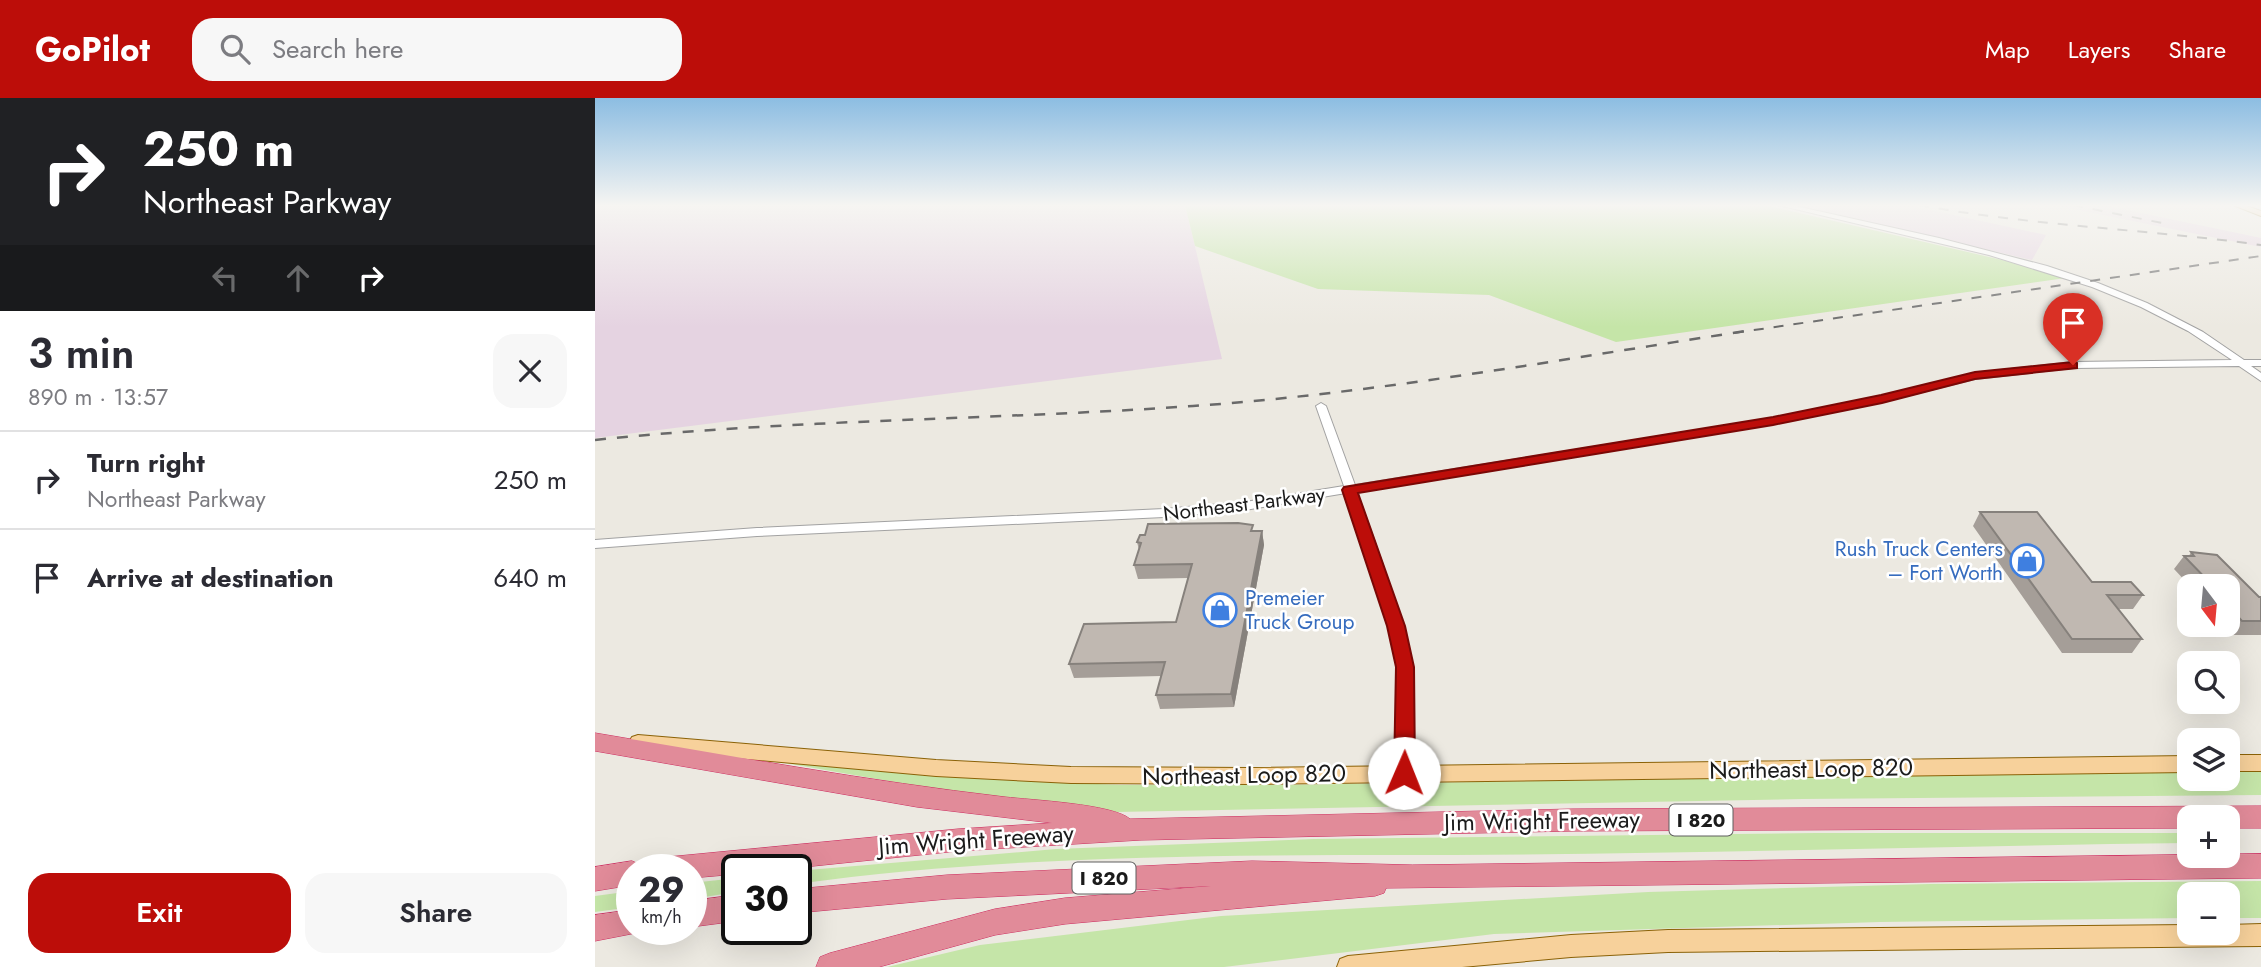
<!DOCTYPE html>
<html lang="en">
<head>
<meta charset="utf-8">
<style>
  body { margin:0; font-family:Jost,sans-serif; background:#f7f7f7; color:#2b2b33; height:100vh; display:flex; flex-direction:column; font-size:26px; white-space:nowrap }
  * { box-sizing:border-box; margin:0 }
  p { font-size:23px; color:#7c7c81 }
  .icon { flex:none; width:38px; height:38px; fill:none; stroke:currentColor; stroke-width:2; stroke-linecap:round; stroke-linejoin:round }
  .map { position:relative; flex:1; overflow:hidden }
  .details { display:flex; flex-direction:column; background:#fff; width:595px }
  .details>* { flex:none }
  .banner { background:#202124; color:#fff; overflow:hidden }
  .needle { width:46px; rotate:164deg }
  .controls { position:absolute; left:1582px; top:476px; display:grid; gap:14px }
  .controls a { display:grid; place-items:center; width:63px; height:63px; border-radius:14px; background:#fff; box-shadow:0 7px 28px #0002; font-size:35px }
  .speed { position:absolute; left:21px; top:756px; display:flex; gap:14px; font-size:35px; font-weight:700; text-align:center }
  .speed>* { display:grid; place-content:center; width:91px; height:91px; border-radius:50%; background:#fff; box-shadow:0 7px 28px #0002; line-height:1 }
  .speed small { font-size:18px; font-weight:400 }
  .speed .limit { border:4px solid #111; border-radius:10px; background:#fff; color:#111 }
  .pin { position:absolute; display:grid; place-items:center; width:60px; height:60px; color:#fff; margin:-72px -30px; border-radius:50% 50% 50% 0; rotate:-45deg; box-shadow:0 0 7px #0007 }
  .pin .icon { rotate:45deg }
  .me { position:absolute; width:77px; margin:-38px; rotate:1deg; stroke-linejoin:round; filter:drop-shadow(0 0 5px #0008) }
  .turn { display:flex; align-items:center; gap:24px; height:147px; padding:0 28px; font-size:32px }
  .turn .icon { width:91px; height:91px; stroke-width:2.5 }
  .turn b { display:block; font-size:49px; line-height:60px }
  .lanes { display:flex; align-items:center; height:66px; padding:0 28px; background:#0003; justify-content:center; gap:35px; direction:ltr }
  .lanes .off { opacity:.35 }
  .round { display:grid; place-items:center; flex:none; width:74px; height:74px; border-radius:21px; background:#f7f7f7 }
  .headline { display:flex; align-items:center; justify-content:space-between; height:119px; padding:0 28px }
  h1 { font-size:42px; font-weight:600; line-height:52px }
  .primary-button { display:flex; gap:14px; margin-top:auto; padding:14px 28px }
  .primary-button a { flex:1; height:80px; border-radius:21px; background:#bc0d09; color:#fff; font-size:28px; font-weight:600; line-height:80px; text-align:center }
  .primary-button a+a { background:#f7f7f7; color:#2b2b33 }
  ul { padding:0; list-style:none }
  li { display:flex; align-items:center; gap:21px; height:98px; padding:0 28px; border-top:2px solid #e1e1e2 }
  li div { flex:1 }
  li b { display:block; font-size:26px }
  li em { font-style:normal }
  header { display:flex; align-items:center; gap:42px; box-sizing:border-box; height:98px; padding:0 35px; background:#bc0d09; color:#fff }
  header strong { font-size:33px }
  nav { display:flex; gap:38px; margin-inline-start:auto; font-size:24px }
  .search { width:490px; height:63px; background:#f7f7f7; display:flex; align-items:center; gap:18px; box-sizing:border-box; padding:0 24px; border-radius:21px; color:#7c7c81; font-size:26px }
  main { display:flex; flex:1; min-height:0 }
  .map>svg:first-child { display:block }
  .industrial { fill:#e5d3e1 }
  .grass { fill:#c5e5a8 }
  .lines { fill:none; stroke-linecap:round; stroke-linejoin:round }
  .minor-casing { stroke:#a2a2a2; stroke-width:2 }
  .major-casing { stroke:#8b6207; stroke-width:2 }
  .highway-casing { stroke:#cc2c5f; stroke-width:1 }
  .minor { fill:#fff; fill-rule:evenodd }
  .major { fill:#f7d19b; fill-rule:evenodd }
  .highway { fill:#e18b99; fill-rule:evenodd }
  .rail-far1 { stroke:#696969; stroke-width:2; stroke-dasharray:10 10; stroke-linecap:butt }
  .rail { stroke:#696969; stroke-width:2.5; stroke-dasharray:11 11; stroke-linecap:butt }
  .wall { fill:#a59e98 }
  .shaded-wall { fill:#86817c }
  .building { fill:#c0b8b1; stroke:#86817c; stroke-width:2 }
  .route { fill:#bc0d09; stroke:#7a0806; stroke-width:2 }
  .labels { text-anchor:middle; stroke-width:5; stroke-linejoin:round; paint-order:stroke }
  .shield { fill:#fff; stroke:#5f5f5f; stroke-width:2 }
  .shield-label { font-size:19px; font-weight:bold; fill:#1b1b1b }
  .street-label { font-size:21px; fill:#1b1b1b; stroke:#fff }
  .shop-label { font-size:21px; fill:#366cbe; stroke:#fff; text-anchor:end }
  .near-street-label { font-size:24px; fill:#1b1b1b; stroke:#fff }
</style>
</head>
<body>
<header>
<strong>GoPilot</strong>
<div class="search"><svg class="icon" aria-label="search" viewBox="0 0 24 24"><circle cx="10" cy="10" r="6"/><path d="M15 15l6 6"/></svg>Search here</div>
<nav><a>Map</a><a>Layers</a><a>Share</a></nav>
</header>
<main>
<section class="details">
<div class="banner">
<div class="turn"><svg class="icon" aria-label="right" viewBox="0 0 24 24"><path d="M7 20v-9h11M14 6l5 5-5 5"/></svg><div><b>250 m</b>Northeast Parkway</div></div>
<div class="lanes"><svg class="icon off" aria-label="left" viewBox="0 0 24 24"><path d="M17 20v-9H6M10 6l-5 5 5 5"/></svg><svg class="icon off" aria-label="ahead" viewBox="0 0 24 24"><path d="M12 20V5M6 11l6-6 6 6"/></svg><svg class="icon" aria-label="right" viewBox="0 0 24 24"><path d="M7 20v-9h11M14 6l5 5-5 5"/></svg></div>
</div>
<div class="headline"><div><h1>3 min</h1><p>890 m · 13:57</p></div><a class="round"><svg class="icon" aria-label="close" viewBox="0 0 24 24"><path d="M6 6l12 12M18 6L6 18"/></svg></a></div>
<ul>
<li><svg class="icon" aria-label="right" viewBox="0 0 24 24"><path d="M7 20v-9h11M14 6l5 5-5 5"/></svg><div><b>Turn right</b><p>Northeast Parkway</p></div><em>250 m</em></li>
<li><svg class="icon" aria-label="arrive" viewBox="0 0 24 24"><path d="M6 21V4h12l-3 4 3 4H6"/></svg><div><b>Arrive at destination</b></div><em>640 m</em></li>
</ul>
<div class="primary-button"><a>Exit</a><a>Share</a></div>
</section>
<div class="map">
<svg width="1666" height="869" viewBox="0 0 1666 869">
  <rect width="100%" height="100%" fill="#ece9e1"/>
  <path class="industrial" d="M0,107H590L627,261L0,340Z
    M1200,107H1313L1451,137L1437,162Z
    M1459,107H1508L1666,140V149Z"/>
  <path class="grass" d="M590,107H1170L1433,168L1471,180L1021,244L894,197L723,191L600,148Z
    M173,662L388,681L526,687H686L1594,673V681H1633V672L1666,671V697L1207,701L521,714L362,695Z
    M1221,735H1594V745C1349,748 1104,756 859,757C640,757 418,756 201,786V773L461,751L719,741Z
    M142,780V794L96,801V785Z
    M1666,783V820H1633V796H1594V820L1285,824L899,836L629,869H292L385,847L626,818L1053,794L1335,786Z
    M37,793V809L0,814V798Z"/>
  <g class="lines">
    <defs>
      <path id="minor" d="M1183,107H1196L1344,140L1452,168L1503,185L1552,205L1608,234L1649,262H1666V268H1656L1666,275V283L1644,268L1478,270L1380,281L1287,304L1178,326L762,394L787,464L812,544L817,569V675L815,680L809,682L803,680L801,675L803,569L798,544L775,464L751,395L650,412L569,419L162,438L0,450V442L162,430L569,411L650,404L749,388L721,308L726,305L731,308L760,387L1178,320L1287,298L1380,275L1478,264L1637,262L1593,233L1546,209L1497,189L1394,157Z"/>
      <path id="major" d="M1638,107H1649L1666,113V118Z
        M43,637L341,662L476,669L655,670L1594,658V674L655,686L476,685L341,678L43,651L37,649L34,644L37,639Z
        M1633,657H1666V673H1633Z
        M1666,826V848L1073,854L976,859L867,869H742L745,861L753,858L976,837L1073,832L1594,827V835H1633V827Z"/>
      <path id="highway" d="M0,635C137,658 273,683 410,699C436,702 518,706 535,721L978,711L1666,708V730H1633V719H1594V730L978,733L546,742L363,753L180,772H142V776L96,780V772H50L53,764L62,760L363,731L457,725L322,709L0,653Z
        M1666,756V780L791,790L789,795L780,798L470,826L400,837L284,869H221L225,859L235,855L400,811L470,800L616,788L352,801L201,815V791L352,777L657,763L817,767Z
        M37,763L46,767L48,772H37V787L0,793V769Z
        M142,797V823L96,829V803Z
        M37,812V831H47L46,834L0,843V817Z"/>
    </defs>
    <use href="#minor" class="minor-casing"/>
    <use href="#major" class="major-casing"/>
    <use href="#highway" class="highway-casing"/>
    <use href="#minor" class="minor"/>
    <use href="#major" class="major"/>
    <use href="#highway" class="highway"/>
    <path class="rail-far1" d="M1324,107C1437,128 1552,131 1666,147
      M1478,107L1567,125
      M1139,235L1666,158"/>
    <path class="rail" d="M0,342C199,321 398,322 598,308C784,295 967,261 1151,233"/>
  </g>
  <path class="wall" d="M1385,414L1497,484L1548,497L1538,511H1524L1547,541L1537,555H1467L1378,428Z
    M659,433H667L669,447L639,609L565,611L561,597L566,578L479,580L474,566L581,524L593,480L543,481L539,467L544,452L542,444Z
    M1596,454L1664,499H1666V537H1635L1626,527H1633V488H1595L1579,471L1589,458H1594Z"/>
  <path class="shaded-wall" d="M667,433L669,447L639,609L636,596Z"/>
  <path class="building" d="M1385,414H1442L1497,484H1536L1548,497H1512L1547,541H1477Z
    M643,425L658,427L656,433H667L636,596L561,597L570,564L474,566L489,526L581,524L597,466L539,467L546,445L542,444L545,437H550L553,426Z
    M1596,454L1622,457L1664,499H1666V523H1647L1633,508V488H1618L1589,458H1599Z"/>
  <linearGradient id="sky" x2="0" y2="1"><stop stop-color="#8cbde2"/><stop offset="0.47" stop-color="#f6f5f2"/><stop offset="1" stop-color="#f6f5f2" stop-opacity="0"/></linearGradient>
  <rect width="1666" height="229" fill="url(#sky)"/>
  <path class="route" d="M1478,264L1482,265V270L1380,281L1287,305L1178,327L763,395L810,528L819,569L820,675L817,681L809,684L802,681L799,675L801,569L792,528L747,392L749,389L1178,319L1286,297L1380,274Z"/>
  <defs>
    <symbol id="shop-ring" viewBox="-11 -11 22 22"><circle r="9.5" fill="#fff" stroke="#3f7fe0" stroke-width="1.5"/><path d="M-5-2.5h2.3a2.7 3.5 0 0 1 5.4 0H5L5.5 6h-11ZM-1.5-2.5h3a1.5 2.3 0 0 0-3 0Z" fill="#3f7fe0"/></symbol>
  </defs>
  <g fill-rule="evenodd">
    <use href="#shop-ring" x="1413" y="444" width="38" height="38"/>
    <use href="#shop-ring" x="606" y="493" width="38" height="38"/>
  </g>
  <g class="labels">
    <g class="shield">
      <rect x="1074.5" y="706.5" width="63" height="31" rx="5"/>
      <rect x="477.5" y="764.5" width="63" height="31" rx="5"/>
    </g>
    <g class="shield-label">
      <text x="1106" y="729">I 820</text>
      <text x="509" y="787">I 820</text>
    </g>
    <g class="street-label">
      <text transform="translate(649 406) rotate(-7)" y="7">Northeast Parkway</text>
    </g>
    <g class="shop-label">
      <text x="1408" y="458">Rush Truck Centers<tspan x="1408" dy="24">– Fort Worth</tspan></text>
      <text x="650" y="507" text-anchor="start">Premeier<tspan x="650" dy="24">Truck Group</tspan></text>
    </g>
    <g class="near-street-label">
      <text transform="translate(1216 671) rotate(-1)" y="8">Northeast Loop 820</text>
      <text transform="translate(649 677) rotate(-1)" y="8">Northeast Loop 820</text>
      <text transform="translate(947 723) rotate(-1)" y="8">Jim Wright Freeway</text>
      <text transform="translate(381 742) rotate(-4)" y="8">Jim Wright Freeway</text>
    </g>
  </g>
</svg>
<div class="controls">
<a><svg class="needle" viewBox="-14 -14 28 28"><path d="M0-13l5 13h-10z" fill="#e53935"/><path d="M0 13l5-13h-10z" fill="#7c7c81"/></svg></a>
<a><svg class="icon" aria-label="search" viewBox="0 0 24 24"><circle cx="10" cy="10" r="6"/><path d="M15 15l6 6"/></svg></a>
<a><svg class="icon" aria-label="layers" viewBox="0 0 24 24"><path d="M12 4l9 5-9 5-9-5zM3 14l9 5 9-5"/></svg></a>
<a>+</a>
<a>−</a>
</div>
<div class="speed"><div>29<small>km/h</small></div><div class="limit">30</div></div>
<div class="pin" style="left:1478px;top:267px;background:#d93025"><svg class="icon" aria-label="arrive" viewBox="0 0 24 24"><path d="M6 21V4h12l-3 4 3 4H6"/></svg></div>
<svg class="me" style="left:809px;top:675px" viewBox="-20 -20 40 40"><circle r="19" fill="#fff"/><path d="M0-13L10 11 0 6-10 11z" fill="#bc0d09"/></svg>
</div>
</main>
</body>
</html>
